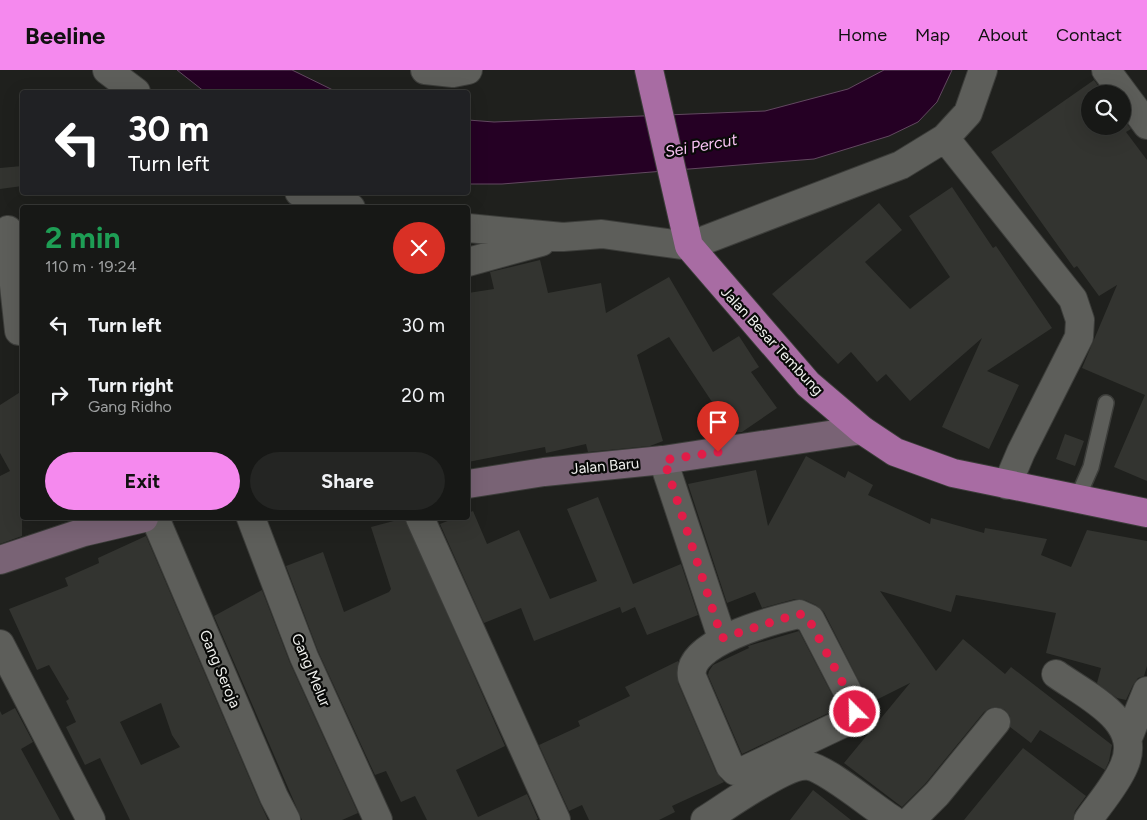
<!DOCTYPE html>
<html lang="en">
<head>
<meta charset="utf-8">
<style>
  body { margin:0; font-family:Figtree,sans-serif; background:#242523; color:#f1f3f6; height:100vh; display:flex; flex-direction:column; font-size:19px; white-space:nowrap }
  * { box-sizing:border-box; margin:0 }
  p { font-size:16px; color:#9ea0a1 }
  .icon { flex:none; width:28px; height:28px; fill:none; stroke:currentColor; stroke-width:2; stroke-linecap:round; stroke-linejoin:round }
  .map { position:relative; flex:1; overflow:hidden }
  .sheet { position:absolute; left:20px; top:135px; width:450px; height:315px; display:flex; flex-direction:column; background:#171816; border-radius:5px; box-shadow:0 5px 20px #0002,0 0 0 1px #363735 }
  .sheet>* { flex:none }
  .banner { position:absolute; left:20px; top:20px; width:450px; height:105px; border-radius:5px; box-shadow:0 5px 20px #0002,0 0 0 1px #363735; background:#202124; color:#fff; overflow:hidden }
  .controls { position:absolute; left:1081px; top:15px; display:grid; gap:10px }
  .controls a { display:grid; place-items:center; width:50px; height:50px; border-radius:50%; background:#171816; box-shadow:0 5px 20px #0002,0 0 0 1px #363735; font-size:25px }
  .pin { position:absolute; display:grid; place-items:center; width:42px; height:42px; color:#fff; margin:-51px -21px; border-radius:50% 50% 50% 0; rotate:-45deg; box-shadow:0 0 5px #0007 }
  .pin .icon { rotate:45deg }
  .me { position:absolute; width:55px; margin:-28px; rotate:337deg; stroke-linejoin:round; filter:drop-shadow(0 0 4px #0008) }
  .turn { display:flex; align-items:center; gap:18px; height:105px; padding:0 25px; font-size:22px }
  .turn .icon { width:65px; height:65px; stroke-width:2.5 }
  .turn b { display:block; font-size:35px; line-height:42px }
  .round { display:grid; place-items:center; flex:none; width:52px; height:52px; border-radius:26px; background:#242523 }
  .head { display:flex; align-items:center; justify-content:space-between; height:85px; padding:0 25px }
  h1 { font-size:30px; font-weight:700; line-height:38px; color:#1e9e55 }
  .cta { display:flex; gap:10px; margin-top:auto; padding:10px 25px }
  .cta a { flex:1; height:58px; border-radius:30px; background:#f589ee; color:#111; font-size:20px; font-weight:700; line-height:58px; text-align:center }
  .cta a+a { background:#242523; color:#f1f3f6 }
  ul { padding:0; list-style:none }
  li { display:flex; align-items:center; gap:15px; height:70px; padding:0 25px }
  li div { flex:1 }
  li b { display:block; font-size:19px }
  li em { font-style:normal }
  header { display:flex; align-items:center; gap:30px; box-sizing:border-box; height:70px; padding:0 25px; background:#f589ee; color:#111 }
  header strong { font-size:24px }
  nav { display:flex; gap:28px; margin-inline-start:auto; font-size:18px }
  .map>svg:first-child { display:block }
  .water { fill:#250024; stroke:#624860 }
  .building { fill:#333430; fill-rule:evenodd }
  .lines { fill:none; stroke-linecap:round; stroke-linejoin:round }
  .service-casing { stroke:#3c3d3a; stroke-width:18 }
  .minor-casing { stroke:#3c3d3a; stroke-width:30 }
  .secondary-casing { stroke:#3c3d3a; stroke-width:30 }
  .trunk-casing { stroke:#3c3d3a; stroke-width:30 }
  .service { stroke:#5d5e5a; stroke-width:15 }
  .minor { stroke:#5d5e5a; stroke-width:28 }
  .secondary { stroke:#796375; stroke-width:28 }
  .trunk { stroke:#a86ca3; stroke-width:28 }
  .route { stroke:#e11d48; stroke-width:9; stroke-dasharray:0 16.2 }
  .labels { text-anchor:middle; stroke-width:4.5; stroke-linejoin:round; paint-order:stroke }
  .street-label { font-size:15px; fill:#eff0ed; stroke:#090a08 }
  .water-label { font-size:16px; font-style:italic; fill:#f9c4f4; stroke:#090a08 }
</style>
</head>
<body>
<header>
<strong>Beeline</strong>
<nav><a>Home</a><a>Map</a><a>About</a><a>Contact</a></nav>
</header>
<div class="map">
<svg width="1147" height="750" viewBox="0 0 1147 750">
  <rect width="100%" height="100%" fill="#1f201d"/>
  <path class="water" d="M177,0H292L337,22H205Z
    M884,0H952L937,32L918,52L889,66L814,89L502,114H468V50L494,52L765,41L848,19Z"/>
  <path class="building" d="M1094,10L1104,24H1090V56H1122V48L1131,59L1126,62L1147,90V411L1114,397L1145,325L1082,298L1117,215L1099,226L1077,196L1074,198L991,82Z
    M22,96V116L0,119V98Z
    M952,117L993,178L996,176L1052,258L987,301L1019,315L989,379L942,357L982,268L910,331L886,304L877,312L851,282L838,294L772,224L879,133L902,160L865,192L910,239L950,207L909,146Z
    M540,190L548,223L601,213L606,243L669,207L713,282L739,266L759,297L751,302L777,338L742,362L718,364L705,346L716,338L669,267L637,285L663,371L650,376L588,382L586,374L546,383L545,377L468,392V223L494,219L490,202Z
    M22,321V466L0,474V406L10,401L0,383V335Z
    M1065,364L1084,371L1075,396L1056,389Z
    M806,386L845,408L848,401L873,415L868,425L930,454L931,448L984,463L985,458L1047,469L1041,485L1071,497L1087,460L1147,471V596L1144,606L1138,608L1133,615L1126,630L1117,628L1097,613L1101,598L1046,583L1056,543L956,525L951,542L880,521L936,601L963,569L1005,604L1011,597L1112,675L1109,691L1105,700L1040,660L1031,673L1010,657V646L1005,640L998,637L990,638L984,642L925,714L902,737L844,693L910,613L870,633L824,542L816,535L805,530L795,529L762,538L755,522L727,533L688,414L756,400L768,456Z
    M598,427L633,514L681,494L698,545L647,565L635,537L622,543L620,537L534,571L521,538L484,553L440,454L455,448H468V443L473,441L487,474L519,460L550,529L597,511L567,439Z
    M405,448L505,676L456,700L478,747L527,724L538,749L536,750H427L415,726L401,732L386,701L375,705L318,581L286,496L323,482L344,542L389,522L391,519L371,457Z
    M146,466L260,733L268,750H130L100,688L85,695L66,657L76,652L66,631L69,629L49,595L37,600L9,539L68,516L65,508L99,493L98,488ZM161,633L172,665L180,677L141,695L120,652Z
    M262,520L290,593L358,743L342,750H302L214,546Z
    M799,561L839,638L742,684L708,605L709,601L713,595L749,578L748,576Z
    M678,591V613L716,702L724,712L672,736L675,742L659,750H589L582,735L569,741L539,675L580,656L578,651L630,626L625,617Z
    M15,638L33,672L21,679L60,750H0V641L2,645Z
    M1023,678L1086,726L1075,741L1073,750H964Z
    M813,720L851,750H790Z"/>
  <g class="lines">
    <defs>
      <path id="service" d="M1077,429L1091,397L1106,333"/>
      <path id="minor" d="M107,0L136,22
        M425,0L453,3L468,0
        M1106,0L1147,55
        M945,68L1073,229L1080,250L1079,267L1021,382L1007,415
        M299,122L351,138
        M468,158L563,167L602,164L689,176L901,95L945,68L968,43L983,0
        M8,160L19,261
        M468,192L541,172
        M663,390L722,568
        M155,448L274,727L286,750
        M251,448L304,587L378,750
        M420,448L556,750
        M799,544L810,549L855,636V645L848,651L743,701H735L730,696L692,607C685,573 774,550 799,544Z
        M0,574L91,750
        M1056,604C1085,625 1144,651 1124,696C1116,715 1100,733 1088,750
        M1128,668L1147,621
        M705,750C726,737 788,692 809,696C827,699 875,739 893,750
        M911,750L937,724L996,652"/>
      <path id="secondary" d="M468,414L544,402L663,390L862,360
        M0,490L84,462L144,448"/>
      <path id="trunk" d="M649,0L689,176L808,314L862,360L895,382L953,403L1147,443"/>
    </defs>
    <use href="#service" class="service-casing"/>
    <use href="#minor" class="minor-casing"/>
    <use href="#secondary" class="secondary-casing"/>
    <use href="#trunk" class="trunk-casing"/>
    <use href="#service" class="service"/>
    <use href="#minor" class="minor"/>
    <use href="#secondary" class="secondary"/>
    <use href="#trunk" class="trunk"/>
  </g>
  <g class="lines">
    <path class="route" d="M718,382L664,390L722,568L791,546L799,544L807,546L855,636V642"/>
  </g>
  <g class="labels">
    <g class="street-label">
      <text transform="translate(772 271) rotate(47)" y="5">Jalan Besar Tembung</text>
      <text transform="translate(605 396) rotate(-5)" y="5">Jalan Baru</text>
      <text transform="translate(220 599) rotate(67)" y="5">Gang Seroja</text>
      <text transform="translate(311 600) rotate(67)" y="5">Gang Melur</text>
    </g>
    <g class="water-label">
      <text transform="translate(701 75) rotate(-10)" y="6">Sei Percut</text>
    </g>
  </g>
</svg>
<div class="controls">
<a><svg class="icon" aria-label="search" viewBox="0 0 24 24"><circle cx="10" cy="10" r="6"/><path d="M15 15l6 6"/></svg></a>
</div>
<div class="pin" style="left:718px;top:382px;background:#d93025"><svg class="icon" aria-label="arrive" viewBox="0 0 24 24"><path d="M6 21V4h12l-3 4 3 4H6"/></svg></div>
<svg class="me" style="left:855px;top:642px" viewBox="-20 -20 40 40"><circle r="17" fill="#e11d48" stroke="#fff" stroke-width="3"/><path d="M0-11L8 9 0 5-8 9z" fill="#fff"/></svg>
<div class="banner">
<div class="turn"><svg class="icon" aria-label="left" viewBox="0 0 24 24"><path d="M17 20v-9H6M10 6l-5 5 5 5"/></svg><div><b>30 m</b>Turn left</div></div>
</div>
<section class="sheet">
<div class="head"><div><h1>2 min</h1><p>110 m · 19:24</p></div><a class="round" style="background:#d93025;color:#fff"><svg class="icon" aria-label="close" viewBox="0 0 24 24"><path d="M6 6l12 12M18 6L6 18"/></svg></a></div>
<ul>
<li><svg class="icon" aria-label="left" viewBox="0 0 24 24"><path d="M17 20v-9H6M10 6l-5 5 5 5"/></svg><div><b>Turn left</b></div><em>30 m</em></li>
<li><svg class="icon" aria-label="right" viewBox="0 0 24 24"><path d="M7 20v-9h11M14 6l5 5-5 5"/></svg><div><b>Turn right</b><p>Gang Ridho</p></div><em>20 m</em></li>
</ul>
<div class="cta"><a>Exit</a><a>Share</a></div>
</section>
</div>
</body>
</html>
